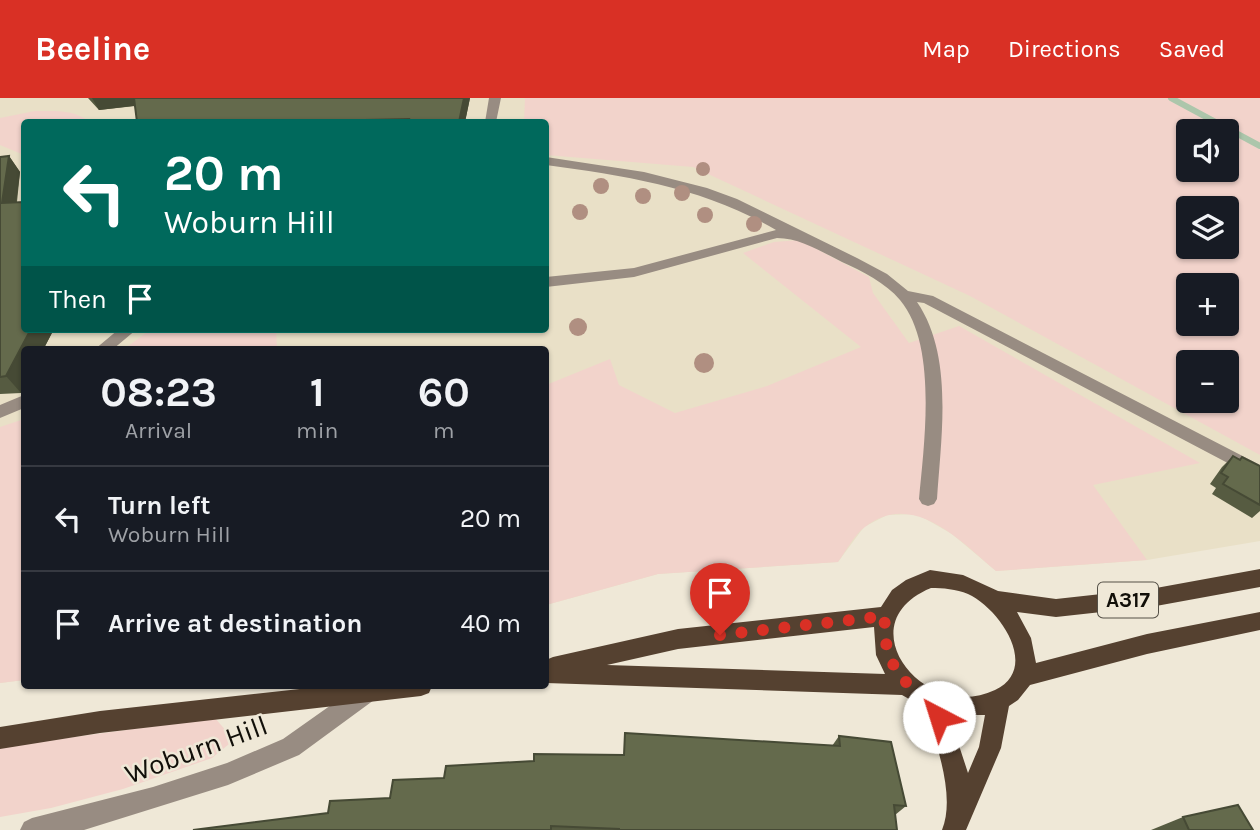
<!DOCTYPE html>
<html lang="en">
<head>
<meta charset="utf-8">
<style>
  body { margin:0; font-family:Karla,sans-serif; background:#20242c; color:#f1f3f6; height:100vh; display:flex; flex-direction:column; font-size:26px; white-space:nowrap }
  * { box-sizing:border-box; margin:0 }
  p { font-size:23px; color:#9ea1a6 }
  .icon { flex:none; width:38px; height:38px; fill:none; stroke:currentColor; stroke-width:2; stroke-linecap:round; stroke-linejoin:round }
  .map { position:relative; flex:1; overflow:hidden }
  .sheet { position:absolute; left:21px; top:248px; width:528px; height:343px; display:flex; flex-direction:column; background:#171b24; border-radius:7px; box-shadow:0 2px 5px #0004 }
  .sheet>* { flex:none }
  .hud { position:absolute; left:21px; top:21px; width:528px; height:214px; border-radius:7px; box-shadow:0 2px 5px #0004; background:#00695c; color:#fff; overflow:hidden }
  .buttons { position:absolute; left:1176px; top:21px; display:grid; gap:14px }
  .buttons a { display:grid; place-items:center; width:63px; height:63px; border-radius:7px; background:#171b24; box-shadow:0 2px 5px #0004; font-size:35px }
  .pin { position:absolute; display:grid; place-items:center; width:60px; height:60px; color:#fff; margin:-72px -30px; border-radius:50% 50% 50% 0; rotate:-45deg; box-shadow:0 0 7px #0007 }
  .pin .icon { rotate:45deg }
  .me { position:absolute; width:77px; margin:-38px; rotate:320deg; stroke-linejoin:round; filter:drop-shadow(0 0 5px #0008) }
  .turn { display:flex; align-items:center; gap:24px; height:147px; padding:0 28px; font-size:32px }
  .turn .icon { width:91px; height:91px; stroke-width:2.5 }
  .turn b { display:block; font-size:49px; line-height:60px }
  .then { display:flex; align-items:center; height:66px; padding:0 28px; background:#0003; gap:14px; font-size:26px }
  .eta { display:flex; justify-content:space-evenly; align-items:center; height:119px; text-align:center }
  .eta b { font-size:42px; font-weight:700; line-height:49px }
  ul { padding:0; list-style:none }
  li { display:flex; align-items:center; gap:21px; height:105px; padding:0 28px; border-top:2px solid #363941 }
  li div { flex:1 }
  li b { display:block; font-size:26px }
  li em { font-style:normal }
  header { display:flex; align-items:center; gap:42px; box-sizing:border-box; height:98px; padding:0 35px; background:#d93025; color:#fff }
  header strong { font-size:33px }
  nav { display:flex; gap:38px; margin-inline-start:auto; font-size:24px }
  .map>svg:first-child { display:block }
  .built { fill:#e9e0c7; fill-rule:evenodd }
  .green { fill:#f2d3cb; fill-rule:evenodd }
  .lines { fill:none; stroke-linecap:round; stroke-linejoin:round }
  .stream { stroke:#acc6ab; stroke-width:6 }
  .minor { fill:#988c82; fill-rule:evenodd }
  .major { fill:#554130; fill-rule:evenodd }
  .tree { fill:#b08f81 }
  .wall { fill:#565b41 }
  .shaded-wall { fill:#464a35 }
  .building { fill:#646a4c; stroke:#464a35; stroke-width:2 }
  .route { stroke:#d93025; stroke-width:12; stroke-dasharray:0 21.6 }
  .labels { text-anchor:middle; stroke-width:5; stroke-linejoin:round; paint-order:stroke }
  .shield { fill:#efe8d7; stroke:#545047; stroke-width:2 }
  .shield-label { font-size:21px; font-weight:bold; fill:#110f09 }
  .near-street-label { font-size:28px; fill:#110f09; stroke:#efe8d7 }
</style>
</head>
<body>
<header>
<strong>Beeline</strong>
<nav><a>Map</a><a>Directions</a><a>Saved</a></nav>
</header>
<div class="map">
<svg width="1260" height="732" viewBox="0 0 1260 732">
  <rect width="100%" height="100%" fill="#efe8d7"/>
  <path class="built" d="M0,0H1131L1188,33V72H1227L1260,61V443L1147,462L996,473L952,436L917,416L887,417L864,429L838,464L658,476L546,507V252H24V582L0,585ZM24,24H546V231H24ZM1188,110H1227V149H1188ZM1188,187H1227V226H1188ZM1188,264H1227V303H1188Z"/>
  <path class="green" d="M525,0H1260V357L970,198L693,69L546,57V24H524ZM1188,33H1227V72H1188ZM1227,110V149H1188V110ZM1227,187V226H1188V187ZM1227,264V303H1188V264Z
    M35,13C55,13 74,11 90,24H24V57L0,47V20Z
    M800,142L869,179L873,195L909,245L959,228L1200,365L1093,387L1147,462L996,473C961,443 912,391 865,429C854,437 846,453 838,464L658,476L546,507V287L610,261L619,287L675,315L767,288L861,249L743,155L774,144Z
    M151,231H276L277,252H123Z
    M24,321V582L0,585V329Z
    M215,620L234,642L212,660L123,691L51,710L0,719V649Z"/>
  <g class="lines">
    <path class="stream" d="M1171,0L1260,48"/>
    <path class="minor" d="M489,0H501L496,24H485Z
      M546,59L644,74L707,90L737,101L857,160L887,176L908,193L933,198L1260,367V382L924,205L917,204C954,258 941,339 937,401L934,406L928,408L922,406L919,401C924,346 938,247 900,202C886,185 862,173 842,164C822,154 800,140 777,140L634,179L546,189V179L634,170L776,132C705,90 627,78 546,67Z
      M119,231H137L112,252H94Z
      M24,297V310L0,320V307Z
      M358,588H374L377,595L374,602L299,657L228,687L84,732H20L24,724L32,720L153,689L227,665L283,641Z"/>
    <path class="major" d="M1260,471V489L1156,508L1056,519L1017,514L1031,540L1036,565L1147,536L1260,514V532L1147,556L1030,587L1018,602L1009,608L1001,650L966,732H942C956,698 936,645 925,610L902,597L546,585V562L553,559L678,531L881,509L892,492L906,482L930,472L963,477L998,493L1056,501L1156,490ZM931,490C943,490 956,491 968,496C999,510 1041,570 995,592C924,626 845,525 931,490ZM874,529L876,557L885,576L607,567L678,551ZM949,617H985L979,649L968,675Z
      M327,588H432L429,595L421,598L100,635L0,651V629L100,613Z"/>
  </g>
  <g class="tree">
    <circle cx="703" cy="71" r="7"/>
    <circle cx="601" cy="88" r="8"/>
    <circle cx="682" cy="95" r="8"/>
    <circle cx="643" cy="98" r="8"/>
    <circle cx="580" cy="114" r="8"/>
    <circle cx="705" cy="117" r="8"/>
    <circle cx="754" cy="126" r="8"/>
    <circle cx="578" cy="229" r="9"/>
    <circle cx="704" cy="265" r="10"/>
  </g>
  <path class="wall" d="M88,0H470L465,24H137L135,8L99,12Z
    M9,58L20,74L17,104L24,231H54L43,252H24V289L21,295L0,296V59Z
    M1233,358L1240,361L1242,359L1260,368V413L1252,420L1212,396L1216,390L1210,386L1222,369Z
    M839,638L906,708L895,717L897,732H193L328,715L390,700L444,680L534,663L624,657L832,648Z
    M1183,719L1253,732H1151Z"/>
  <path class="shaded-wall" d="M92,0H137L141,7L99,12Z
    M464,0H470L465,24H459Z
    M9,58L20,74L14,121L2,105Z
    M31,231H54L43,252H24V289L21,295L6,278Z"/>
  <path class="building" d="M134,0H464L459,24H408L409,21L321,23V24H271L272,23L137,24Z
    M9,58L2,105L24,104V231H31L6,278L0,279V59Z
    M1233,358L1240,362L1242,359L1260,368V407L1223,386L1228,379L1221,375Z
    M625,635L840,648L839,638L891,644L906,708L894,707L897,732H619V731L551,728V732H193L328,715L330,703L390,700L393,682L444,680L446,668L534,663V656L624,657Z
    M1238,707L1253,732H1189L1183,719Z"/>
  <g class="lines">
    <path class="route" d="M720,537L885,518C882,557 897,586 933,602L939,619"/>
  </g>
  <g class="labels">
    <rect class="shield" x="1098" y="484.5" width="60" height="35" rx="5"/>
    <g class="shield-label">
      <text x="1128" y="509">A317</text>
    </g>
    <g class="near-street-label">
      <text transform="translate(196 651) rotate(-20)" y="10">Woburn Hill</text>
    </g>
  </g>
</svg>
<div class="buttons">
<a><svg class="icon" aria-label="sound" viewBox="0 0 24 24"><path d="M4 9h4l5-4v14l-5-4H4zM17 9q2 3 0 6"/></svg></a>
<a><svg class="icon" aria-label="layers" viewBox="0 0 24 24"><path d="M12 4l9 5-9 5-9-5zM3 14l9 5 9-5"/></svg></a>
<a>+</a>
<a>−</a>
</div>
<div class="pin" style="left:720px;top:537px;background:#d93025"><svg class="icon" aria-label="arrive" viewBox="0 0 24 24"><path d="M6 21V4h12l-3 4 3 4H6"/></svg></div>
<svg class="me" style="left:939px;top:619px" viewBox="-20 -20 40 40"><circle r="19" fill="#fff"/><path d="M0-13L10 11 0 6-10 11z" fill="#d93025"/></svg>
<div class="hud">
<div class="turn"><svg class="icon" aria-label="left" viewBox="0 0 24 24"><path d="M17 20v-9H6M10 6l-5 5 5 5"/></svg><div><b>20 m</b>Woburn Hill</div></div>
<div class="then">Then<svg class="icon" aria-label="arrive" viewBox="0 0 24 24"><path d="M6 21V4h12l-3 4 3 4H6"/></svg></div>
</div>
<section class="sheet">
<div class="eta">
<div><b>08:23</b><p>Arrival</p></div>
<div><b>1</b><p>min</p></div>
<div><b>60</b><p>m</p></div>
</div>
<ul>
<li><svg class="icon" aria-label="left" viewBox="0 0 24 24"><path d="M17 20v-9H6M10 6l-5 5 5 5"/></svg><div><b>Turn left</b><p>Woburn Hill</p></div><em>20 m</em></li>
<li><svg class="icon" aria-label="arrive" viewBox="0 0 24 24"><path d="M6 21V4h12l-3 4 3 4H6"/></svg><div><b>Arrive at destination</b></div><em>40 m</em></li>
</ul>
</section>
</div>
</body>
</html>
